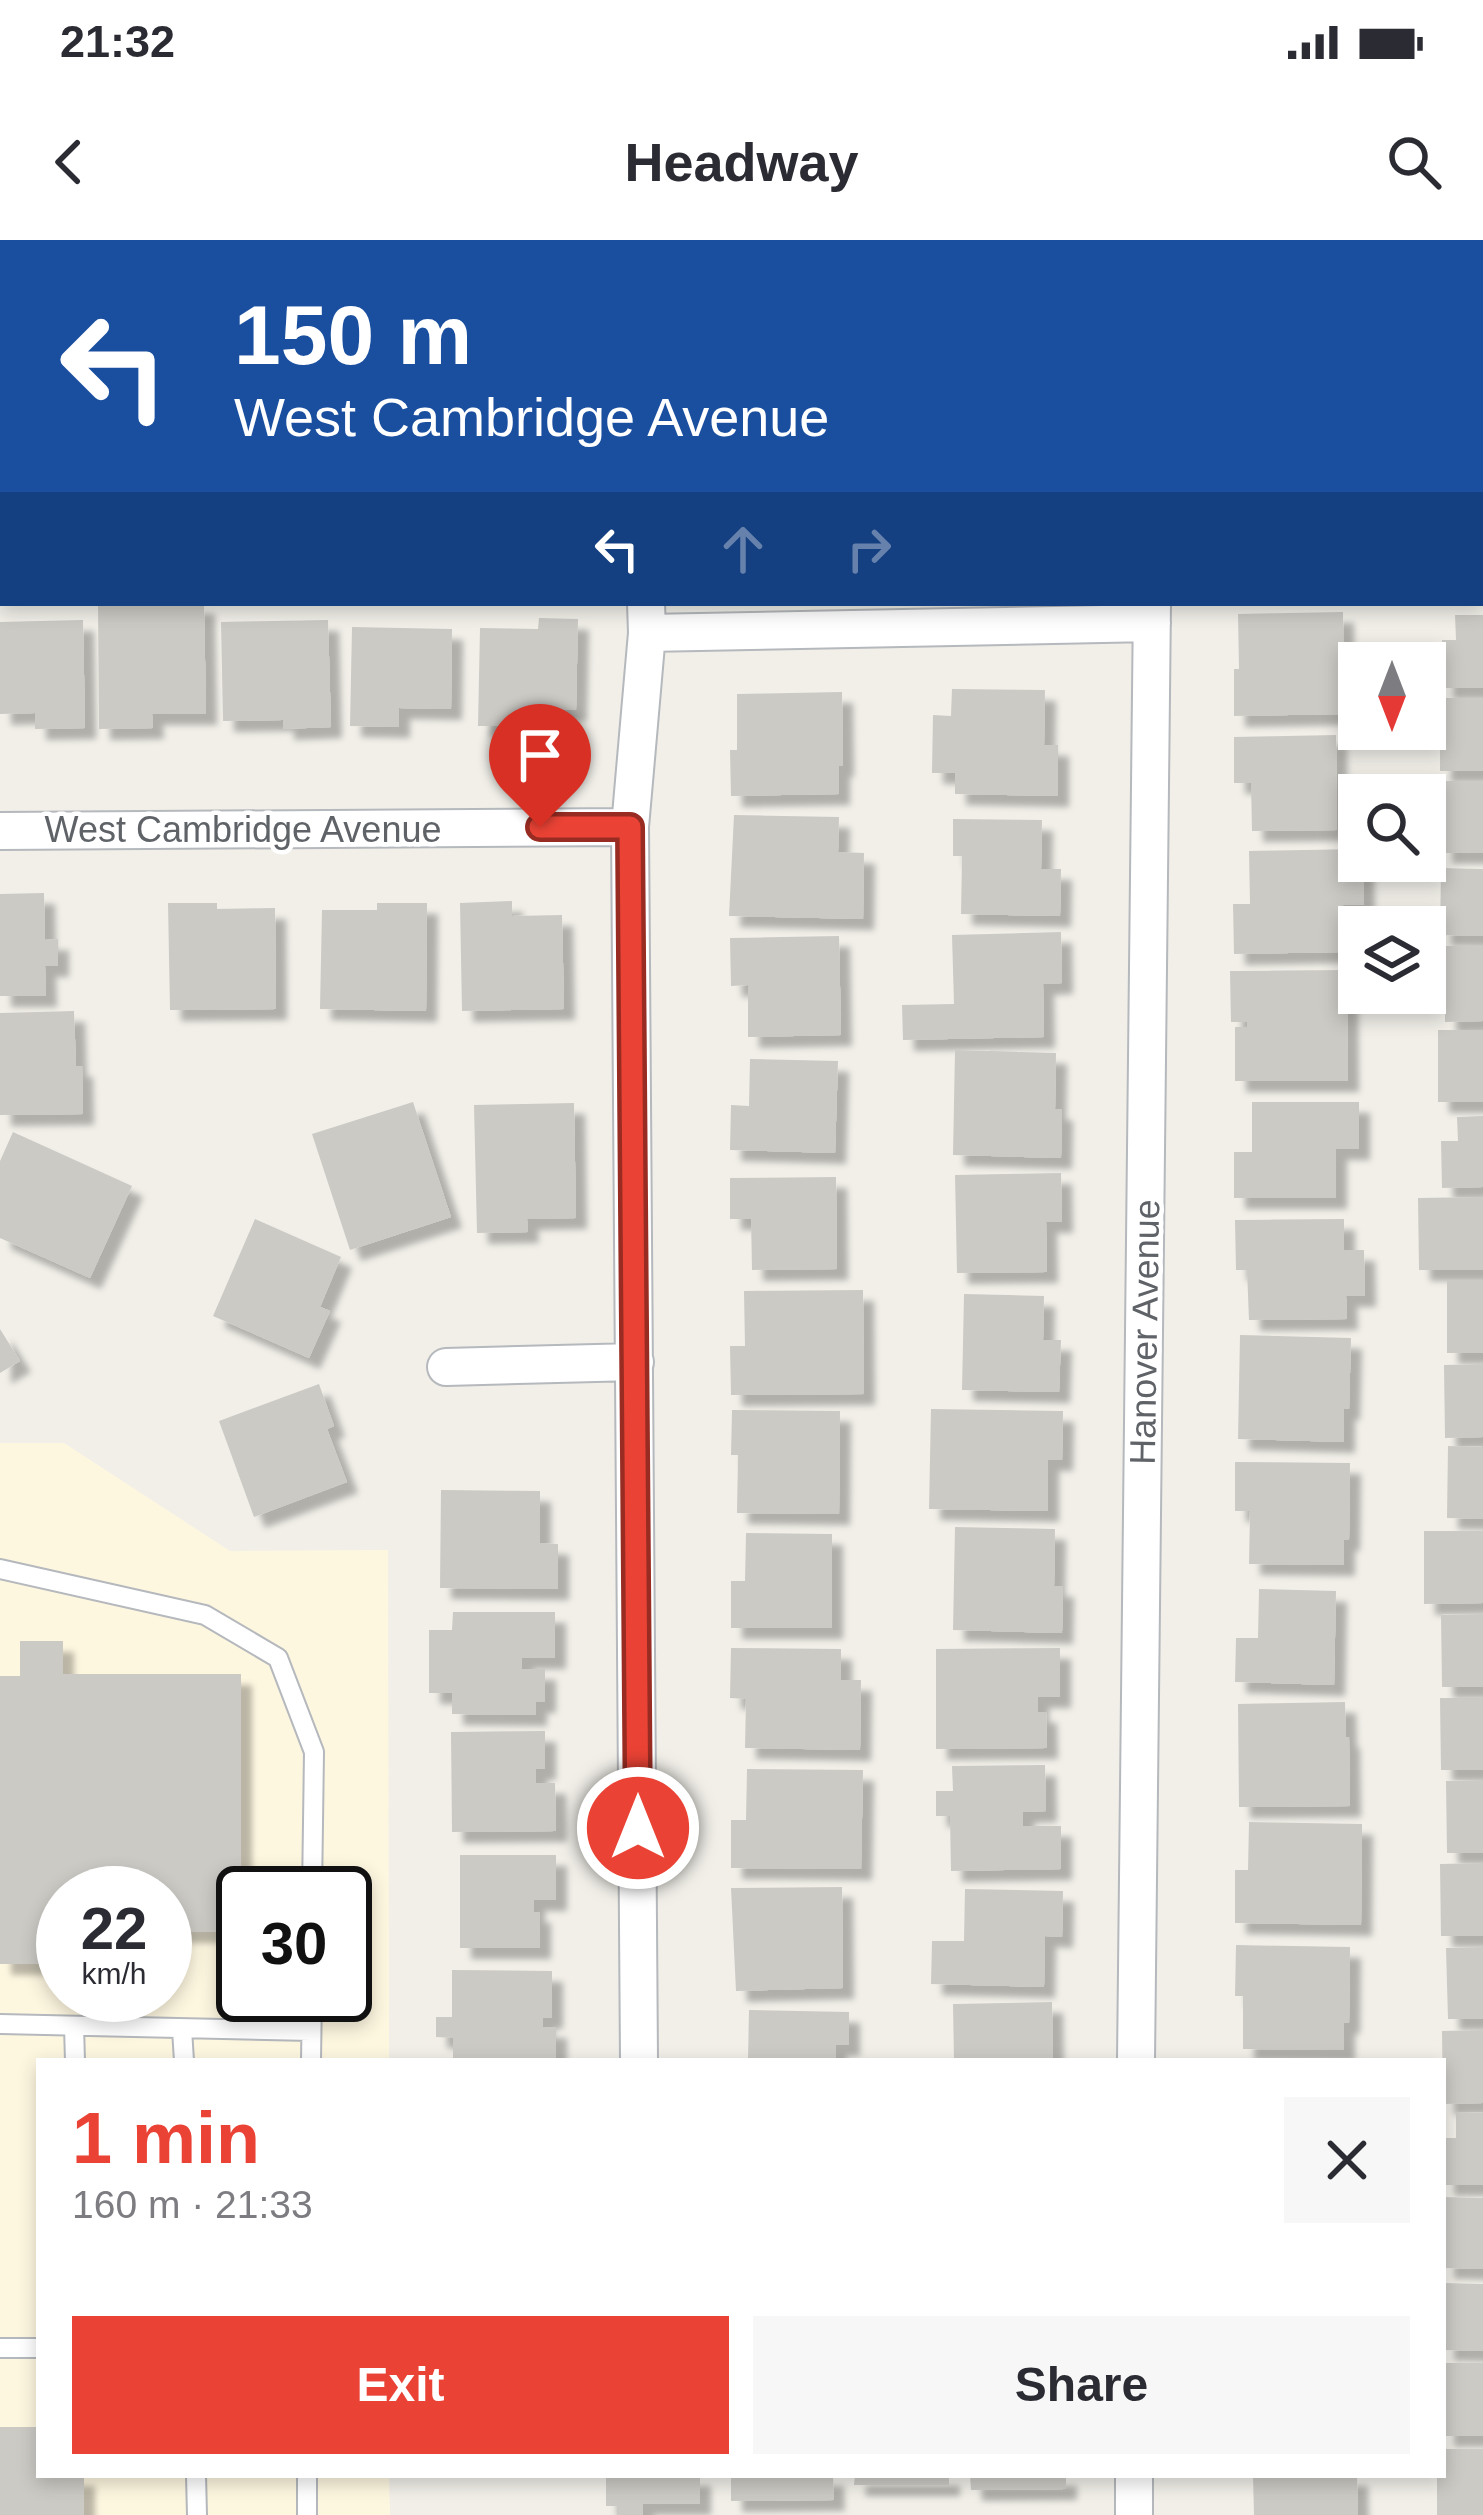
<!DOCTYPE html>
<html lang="en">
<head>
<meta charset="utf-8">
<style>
  body { margin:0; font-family:Arial,sans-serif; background:#f7f7f7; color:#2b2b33; height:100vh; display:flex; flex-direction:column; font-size:45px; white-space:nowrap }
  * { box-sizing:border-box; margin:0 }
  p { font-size:39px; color:#7c7c81 }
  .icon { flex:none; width:66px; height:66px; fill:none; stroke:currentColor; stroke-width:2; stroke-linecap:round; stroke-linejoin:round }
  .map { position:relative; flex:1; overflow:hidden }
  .sheet { position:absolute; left:36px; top:1818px; width:1410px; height:420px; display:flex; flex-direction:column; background:#fff; border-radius:0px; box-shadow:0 6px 18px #0003 }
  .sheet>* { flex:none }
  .banner { position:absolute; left:0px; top:0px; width:1485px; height:366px; box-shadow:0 6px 18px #0003; background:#1a4fa0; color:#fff; overflow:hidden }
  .needle { width:78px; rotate:180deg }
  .buttons { position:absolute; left:1338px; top:402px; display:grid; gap:24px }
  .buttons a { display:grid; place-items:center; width:108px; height:108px; border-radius:0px; background:#fff; box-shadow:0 6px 18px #0003; font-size:60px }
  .speed { position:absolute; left:36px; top:1626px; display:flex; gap:24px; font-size:60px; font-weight:700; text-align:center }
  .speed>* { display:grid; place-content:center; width:156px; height:156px; border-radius:50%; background:#fff; box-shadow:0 6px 18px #0003; line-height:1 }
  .speed small { font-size:30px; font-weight:400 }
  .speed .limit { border:6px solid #111; border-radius:18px; background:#fff; color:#111 }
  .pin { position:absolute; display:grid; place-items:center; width:102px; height:102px; color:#fff; margin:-123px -51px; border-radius:50% 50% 50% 0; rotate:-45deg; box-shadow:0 0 12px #0007 }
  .pin .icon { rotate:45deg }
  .me { position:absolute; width:132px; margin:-66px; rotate:0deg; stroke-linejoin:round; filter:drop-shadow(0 0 9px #0008) }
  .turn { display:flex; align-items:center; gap:42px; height:252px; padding:0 36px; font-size:54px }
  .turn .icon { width:156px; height:156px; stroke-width:2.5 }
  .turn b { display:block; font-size:84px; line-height:102px }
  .lanes { display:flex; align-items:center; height:114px; padding:0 36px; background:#0003; justify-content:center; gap:60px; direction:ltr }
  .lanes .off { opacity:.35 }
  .round { display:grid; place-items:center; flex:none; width:126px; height:126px; border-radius:0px; background:#f7f7f7 }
  .head { display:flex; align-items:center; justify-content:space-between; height:204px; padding:0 36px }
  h1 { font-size:72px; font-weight:700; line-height:90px; color:#ea4335 }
  .primary-button { display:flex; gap:24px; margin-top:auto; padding:24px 36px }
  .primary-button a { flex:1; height:138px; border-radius:0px; background:#ea4335; color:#fff; font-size:48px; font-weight:700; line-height:138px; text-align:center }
  .primary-button a+a { background:#f7f7f7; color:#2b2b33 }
  .status { display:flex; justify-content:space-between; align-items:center; height:84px; padding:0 60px; background:#fff; direction:ltr }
  .status svg { height:33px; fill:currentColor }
  header { display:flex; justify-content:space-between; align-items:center; height:156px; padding:0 36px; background:#fff; font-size:54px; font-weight:700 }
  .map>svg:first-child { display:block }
  .commercial { fill:#fef7e0; fill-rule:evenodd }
  .building { fill:#cccac5; filter:url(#shadow) }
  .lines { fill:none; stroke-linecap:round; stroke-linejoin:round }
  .lane-casing { stroke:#b5b8bc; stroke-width:22 }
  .street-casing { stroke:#b5b8bc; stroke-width:40 }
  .lane { stroke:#fff; stroke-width:18 }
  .street { stroke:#fff; stroke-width:36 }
  .route-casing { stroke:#982c22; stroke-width:30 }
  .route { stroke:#ea4335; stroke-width:21 }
  .labels { text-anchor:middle; stroke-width:9; stroke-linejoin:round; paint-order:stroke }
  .street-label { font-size:36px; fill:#5f6368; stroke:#fff }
</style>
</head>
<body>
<div class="status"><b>21:32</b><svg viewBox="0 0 49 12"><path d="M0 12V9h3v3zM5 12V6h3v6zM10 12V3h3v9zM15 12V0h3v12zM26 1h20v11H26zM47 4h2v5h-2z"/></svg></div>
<header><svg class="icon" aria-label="back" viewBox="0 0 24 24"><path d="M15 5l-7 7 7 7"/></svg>Headway<svg class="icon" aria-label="search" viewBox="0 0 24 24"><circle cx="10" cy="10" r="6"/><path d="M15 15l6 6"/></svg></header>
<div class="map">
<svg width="1483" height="2275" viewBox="0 0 1483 2275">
  <defs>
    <filter id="shadow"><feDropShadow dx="11" dy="11" stdDeviation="3" flood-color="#0004"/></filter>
  </defs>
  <rect width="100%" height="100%" fill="#f1efe8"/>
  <path class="commercial" d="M0,1203H64L230,1311L388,1310L389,1821H39V2235H389L390,2275H0ZM63,1653H165V1755H63ZM243,1653H345V1755H243Z"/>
  <path class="building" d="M98,363H204L206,474H152L153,488L99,489Z
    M1343,372L1344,474L1234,476V429H1239L1238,374Z
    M1455,375H1483V448H1442V400H1456Z
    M539,378L578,379L576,470L528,469V486H478L480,388L538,389Z
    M83,380L85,488L35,489V473L0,474V382Z
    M328,380L331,487L283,489V480L223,481L221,382Z
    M352,387L452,389L451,469L399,468V487L350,486Z
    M952,449L1045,450L1044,505H1058V556L955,554V533H932L933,475L951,476Z
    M842,452L843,526H839V554L731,556L730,510H737V454Z
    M1440,458H1483V531H1440Z
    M1336,495L1337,590L1252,591L1251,543H1234V497Z
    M1441,541H1483V613H1441Z
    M734,575L839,577L838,612L864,613L863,679L729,676Z
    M953,579L1042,580L1041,629H1061L1060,676L961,674L962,616H953Z
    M1359,609V621H1363L1364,665H1343L1344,712L1234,714L1233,664H1250L1249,611Z
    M1441,628L1483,629V696L1440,695Z
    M44,653L45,700L58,699V726H45L46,756H0V654Z
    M512,661V676L562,675L564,769L462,771L460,663Z
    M168,663H217V669L275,668L276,769L170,770Z
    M377,663H427L426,771L320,769L322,670H377Z
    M1061,692L1062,743L1043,744L1044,797L903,800L902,765L954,764L952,695Z
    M839,696L841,795L748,797V745L731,746L730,698Z
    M1445,706H1483V781L1445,782Z
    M1347,730L1348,841H1235V787H1247V782H1231L1230,731Z
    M74,771L76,826H82L83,874L0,875V773Z
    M1438,790H1483V862H1438Z
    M955,810L1056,813L1055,869L1062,870L1061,918L953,915Z
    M750,819L838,821L835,913L730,910L731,865L749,866Z
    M413,862L451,977L350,1010L312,894Z
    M1252,862H1359V909H1336V958H1234V912H1252Z
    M574,863L576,978L527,979L528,992L477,993L474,865Z
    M1483,876V947L1442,948L1441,901H1458L1457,877Z
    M13,892L132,946L90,1038L0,998V921Z
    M1061,933L1062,982H1046L1047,1032L957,1033L955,935Z
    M836,937L837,1029L752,1030L751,979H730V938Z
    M1483,957V1030H1419L1418,958Z
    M255,979L341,1017L320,1067L330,1071L309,1118L213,1076Z
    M1344,979V1010H1364L1365,1056H1346L1347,1079L1249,1080L1247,1030H1236L1235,980Z
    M1447,1040H1483V1113H1447Z
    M863,1050L864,1154L731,1155L730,1106H745L744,1051Z
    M964,1054L1044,1056L1043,1100H1061L1059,1152L962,1150Z
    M0,1089L20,1121L0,1133Z
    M1240,1095L1351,1098L1349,1169H1344V1202L1238,1199Z
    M1483,1124V1197L1445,1198L1444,1125Z
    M319,1144L334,1186L327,1189L347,1242L254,1277L219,1181Z
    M931,1169L1063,1171L1062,1220H1048V1271L929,1269Z
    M732,1170L840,1171L839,1274L737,1273L738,1215H731Z
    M1448,1206L1483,1207V1279L1447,1278Z
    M1235,1222L1350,1223L1349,1300H1344V1325L1249,1324L1250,1271H1235Z
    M441,1250L540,1251V1303L558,1304V1349L440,1348Z
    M955,1287L1055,1289L1054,1346H1063L1062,1393L953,1390Z
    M1424,1291H1483V1363L1424,1364Z
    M746,1293L832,1294V1388H731V1341H745Z
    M1259,1349L1336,1351L1334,1445L1235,1442L1236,1398H1258Z
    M453,1372H555V1418H522V1429H545V1462H536V1475L452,1474V1453H429V1390H452Z
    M1483,1374V1447H1442L1441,1375Z
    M20,1401H63V1434H241V1692H165V1653H63V1724H0V1436H20Z
    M731,1408L841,1409V1440H861L860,1510L745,1508L746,1459L730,1458Z
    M1060,1408V1457H1038V1472H1046L1047,1508L936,1509V1409Z
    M1440,1458H1483V1530H1441Z
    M1345,1462L1346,1497H1349L1350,1566L1239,1567L1238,1464Z
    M545,1491V1529H536V1543H555L556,1591L452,1592L451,1492Z
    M1045,1525L1046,1571L1023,1572V1586H1061V1629L951,1631L950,1576H936V1551H953L952,1526Z
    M747,1529L863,1530L861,1629L731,1628V1580H746Z
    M1483,1540V1613H1447L1446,1541Z
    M1249,1582L1362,1584L1361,1685L1235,1683V1630H1248Z
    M460,1615H556V1660H534V1672H540V1708H460Z
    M1483,1623V1696H1441L1440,1624Z
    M842,1647L843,1748L736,1751L731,1648Z
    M965,1649L1063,1651L1062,1697L1045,1696L1044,1747L931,1744L932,1701H964Z
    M1236,1705L1350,1707L1349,1783H1344V1810L1243,1809V1756H1235Z
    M1483,1707V1779H1448L1446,1708Z
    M452,1730L552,1731V1778H543V1787H556V1821H453V1798L436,1797V1777H452Z
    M1052,1762L1053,1821H954L953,1764Z
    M749,1770L849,1772V1805H836V1821H748Z
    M1483,1790V1863L1443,1864L1442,1791Z
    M1456,1872L1483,1873V1945H1443V1898H1456Z
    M1443,1957L1483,1958V2029L1443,2028Z
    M1443,2043L1483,2044V2111L1443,2110Z
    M1443,2123H1483V2196H1443Z
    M0,2187H39V2235H84V2275H0Z
    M1443,2209H1483V2275H1437V2235H1443Z
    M606,2235H700V2264H643V2275H617V2266H606Z
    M731,2235H833L834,2260L731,2261Z
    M855,2235H949V2245H854Z
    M970,2235H1066V2249L971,2250Z
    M1253,2235H1357L1358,2275H1254Z"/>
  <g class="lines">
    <defs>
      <path id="lane" d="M0,1329L205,1375L278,1418L314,1512L312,1653
        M0,1784L311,1791
        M74,1786L75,1821
        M182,1789L184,1821
        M311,1821L312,1755
        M0,2108H39
        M196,2235L197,2275
        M307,2275V2235"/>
      <path id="street" d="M1482,51H1483
        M0,65H3
        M647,393L1152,383
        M0,591L630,587
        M446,1127L635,1122
        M639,1821L630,587L647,393L646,363
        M1136,1821L1152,363
        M1134,2235V2275"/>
    </defs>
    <use href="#lane" class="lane-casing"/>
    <use href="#street" class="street-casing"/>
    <use href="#lane" class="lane"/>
    <use href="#street" class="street"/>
  </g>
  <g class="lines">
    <defs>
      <path id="route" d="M540,587H630L638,1588"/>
    </defs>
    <use href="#route" class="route-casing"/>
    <use href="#route" class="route"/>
  </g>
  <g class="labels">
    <g class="street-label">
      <text x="243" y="602">West Cambridge Avenue</text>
      <text transform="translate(1144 1092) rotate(-89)" y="13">Hanover Avenue</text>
    </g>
  </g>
</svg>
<div class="buttons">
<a><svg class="needle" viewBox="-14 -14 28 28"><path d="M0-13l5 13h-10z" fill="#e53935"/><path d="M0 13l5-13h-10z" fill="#7c7c81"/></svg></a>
<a><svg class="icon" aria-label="search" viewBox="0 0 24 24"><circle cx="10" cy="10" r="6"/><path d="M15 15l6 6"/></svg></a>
<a><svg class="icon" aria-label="layers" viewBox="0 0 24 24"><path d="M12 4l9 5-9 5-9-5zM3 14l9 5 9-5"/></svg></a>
</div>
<div class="speed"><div>22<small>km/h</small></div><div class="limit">30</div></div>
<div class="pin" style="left:540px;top:587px;background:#d93025"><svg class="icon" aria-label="arrive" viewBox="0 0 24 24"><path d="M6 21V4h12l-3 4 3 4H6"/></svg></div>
<svg class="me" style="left:638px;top:1588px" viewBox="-20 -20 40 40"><circle r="17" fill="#ea4335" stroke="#fff" stroke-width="3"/><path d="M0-11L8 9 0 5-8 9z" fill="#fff"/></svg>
<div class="banner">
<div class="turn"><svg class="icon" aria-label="left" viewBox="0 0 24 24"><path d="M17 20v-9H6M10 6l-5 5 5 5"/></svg><div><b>150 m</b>West Cambridge Avenue</div></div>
<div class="lanes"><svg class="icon" aria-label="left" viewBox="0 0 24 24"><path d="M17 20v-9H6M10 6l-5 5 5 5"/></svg><svg class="icon off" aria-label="ahead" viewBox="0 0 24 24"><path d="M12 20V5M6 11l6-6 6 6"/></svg><svg class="icon off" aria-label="right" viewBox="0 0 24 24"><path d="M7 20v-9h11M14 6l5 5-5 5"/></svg></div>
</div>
<section class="sheet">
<div class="head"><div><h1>1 min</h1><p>160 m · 21:33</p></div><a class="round"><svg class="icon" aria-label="close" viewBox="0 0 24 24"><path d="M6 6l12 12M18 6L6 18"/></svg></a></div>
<div class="primary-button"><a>Exit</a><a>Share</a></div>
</section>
</div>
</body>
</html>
